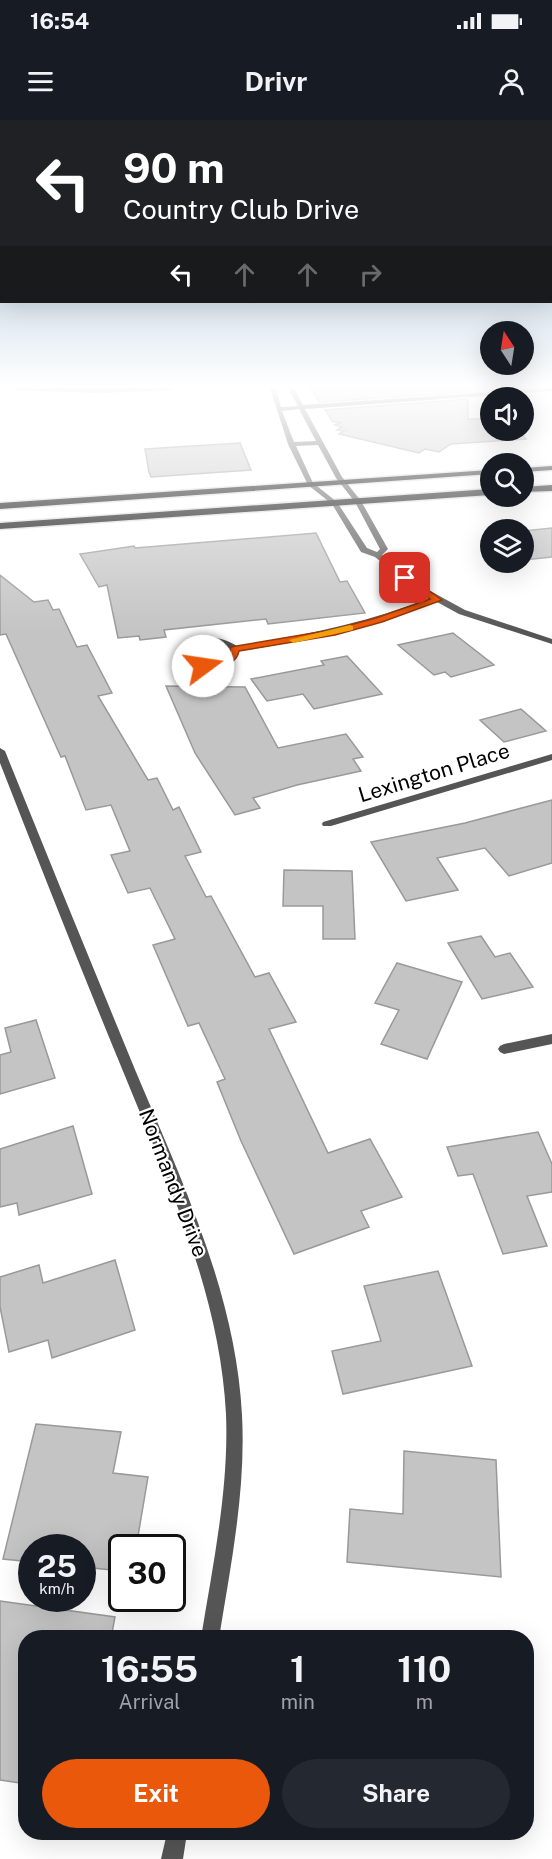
<!DOCTYPE html>
<html lang="en">
<head>
<meta charset="utf-8">
<style>
  body { margin:0; font-family:"Public Sans",sans-serif; background:#242831; color:#f1f3f6; height:100vh; display:flex; flex-direction:column; font-size:22px; white-space:nowrap }
  * { box-sizing:border-box; margin:0 }
  p { font-size:20px; color:#9ea1a6 }
  .icon { flex:none; width:33px; height:33px; fill:none; stroke:currentColor; stroke-width:2; stroke-linecap:round; stroke-linejoin:round }
  .map { position:relative; flex:1; overflow:hidden }
  .side { position:absolute; left:18px; top:1510px; width:516px; height:210px; display:flex; flex-direction:column; background:#171b24; border-radius:24px; box-shadow:0 6px 24px #0002 }
  .side>* { flex:none }
  .hud { position:absolute; left:0px; top:0px; width:552px; height:183px; box-shadow:0 6px 24px #0002; background:#202124; color:#fff; overflow:hidden }
  .needle { width:39px; rotate:348deg }
  .fabs { position:absolute; left:480px; top:201px; display:grid; gap:12px }
  .fabs a { display:grid; place-items:center; width:54px; height:54px; border-radius:50%; background:#171b24; box-shadow:0 6px 24px #0002; font-size:30px }
  .speed { position:absolute; left:18px; top:1414px; display:flex; gap:12px; font-size:30px; font-weight:700; text-align:center }
  .speed>* { display:grid; place-content:center; width:78px; height:78px; border-radius:50%; background:#171b24; box-shadow:0 6px 24px #0002; line-height:1 }
  .speed small { font-size:15px; font-weight:400 }
  .speed .limit { border:3px solid #111; border-radius:9px; background:#fff; color:#111 }
  .pin { position:absolute; display:grid; place-items:center; width:51px; height:51px; color:#fff; margin:-26px; border-radius:12px; box-shadow:0 3px 9px #0006 }
  .me { position:absolute; width:66px; margin:-33px; rotate:76deg; stroke-linejoin:round; filter:drop-shadow(0 0 4px #0008) }
  .turn { display:flex; align-items:center; gap:21px; height:126px; padding:0 24px; font-size:27px }
  .turn .icon { width:78px; height:78px; stroke-width:2.5 }
  .turn b { display:block; font-size:42px; line-height:51px }
  .lanes { display:flex; align-items:center; height:57px; padding:0 24px; background:#0003; justify-content:center; gap:30px; direction:ltr }
  .lanes .off { opacity:.35 }
  .eta { display:flex; justify-content:space-evenly; align-items:center; height:102px; text-align:center }
  .eta b { font-size:36px; font-weight:700; line-height:42px }
  .cta { display:flex; gap:12px; margin-top:auto; padding:12px 24px }
  .cta a { flex:1; height:69px; border-radius:36px; background:#ea580c; color:#fff; font-size:24px; font-weight:700; line-height:69px; text-align:center }
  .cta a+a { background:#242831; color:#f1f3f6 }
  .status { display:flex; justify-content:space-between; align-items:center; height:42px; padding:0 30px; background:#171b24; direction:ltr }
  .status svg { height:16px; fill:currentColor }
  header { display:flex; justify-content:space-between; align-items:center; height:78px; padding:0 24px; background:#171b24; font-size:27px; font-weight:700 }
  .map>svg:first-child { display:block }
  .building { fill:#c4c4c4; stroke:#999; stroke-width:1.5 }
  .lines { fill:none; stroke-linecap:round; stroke-linejoin:round }
  .primary-casing { stroke:#dbdbdb; stroke-width:3 }
  .street { fill:#555; fill-rule:evenodd }
  .primary { fill:#000; fill-rule:evenodd }
  .route { fill:#ea580c; stroke:#983908; stroke-width:1.5 }
  .slow { fill:#f59e0b }
  .labels { text-anchor:middle; stroke-width:4.5; stroke-linejoin:round; paint-order:stroke }
  .street-label { font-size:21px; fill:#000; stroke:#fff }
</style>
</head>
<body>
<div class="status"><b>16:54</b><svg viewBox="0 0 49 12"><path d="M0 12V9h3v3zM5 12V6h3v6zM10 12V3h3v9zM15 12V0h3v12zM26 1h20v11H26zM47 4h2v5h-2z"/></svg></div>
<header><svg class="icon" aria-label="menu" viewBox="0 0 24 24"><path d="M4 6h16M4 12h16M4 18h16"/></svg>Drivr<svg class="icon" aria-label="person" viewBox="0 0 24 24"><circle cx="12" cy="8" r="4"/><path d="M4 21q1-7 8-7t8 7"/></svg></header>
<div class="map">
<svg width="552" height="1739" viewBox="0 0 552 1739">
  <rect width="100%" height="100%" fill="#fff"/>
  <path class="building" d="M310,268H467L468,272L319,282Z
    M468,279V299H490V310H519L526,319L451,324L439,332L425,329L419,333L339,314L344,311L337,310L342,307L335,305L340,303L332,301L325,290Z
    M240,323L251,350L151,357L149,352L145,329Z
    M552,408V437L524,440V411Z
    M316,413L340,462L347,461L365,493L268,504L266,499L164,510L166,517L140,520L139,516L118,518L107,465L99,467L80,434L134,426L135,428Z
    M0,455L34,482L48,480L53,490L59,489L77,527L87,525L112,573L98,576L148,660L157,658L173,690L179,687L201,732L185,736L206,777L211,776L255,857L269,853L296,902L269,909L328,1033L370,1019L402,1077L361,1091L369,1107L294,1134L241,1021L217,962L225,959L199,903L188,906L153,825L175,819L150,768L128,773L111,735L130,731L111,685L86,690L65,636L61,637L56,626L6,514L0,515Z
    M453,513L494,545L451,557L445,552L434,555L398,525Z
    M347,536L382,574L314,589L303,574L267,581L251,559L324,545L321,541Z
    M166,566L245,567L278,628L346,614L363,637L353,639L361,651L297,665L253,678L260,688L235,695L195,633Z
    M521,589L546,611L504,622L480,600Z
    M552,680V743L509,756L485,728L437,738L458,770L406,781L371,722L465,703Z
    M284,750L352,751L355,819H323V786H283Z
    M481,816L495,837L510,833L533,867L482,879L448,823Z
    M397,843L462,862L427,939L381,924L399,890L375,883Z
    M36,900L55,958L0,974V935L11,932L5,908Z
    M73,1006L92,1074L19,1095L17,1083L0,1087V1029Z
    M538,1012L552,1044V1072L527,1076L547,1126L503,1134L473,1054L458,1056L447,1027Z
    M115,1140L135,1210L52,1238L48,1220L9,1232L0,1187V1157L39,1145L43,1163Z
    M438,1151L472,1246L343,1274L332,1231L381,1221L364,1166Z
    M36,1304L121,1312L113,1353L148,1357L136,1428H122V1451L82,1447V1428H32V1442L3,1439Z
    M404,1331L496,1340L501,1457L347,1442L350,1389L403,1394Z
    M0,1481L115,1497L111,1518H26V1664L0,1660Z"/>
  <g class="lines">
    <defs>
      <path id="primary" d="M552,346V350L524,352V348Z
        M490,350V354L0,389V383Z
        M552,365V371L524,372V367Z
        M490,369V375L0,409V403Z"/>
    </defs>
    <use href="#primary" class="primary-casing"/>
    <path class="street" d="M13,268H175L172,270L98,273L16,270Z
      M270,268H276L281,287L298,286L288,268H294L303,285L552,268V271L305,289L342,357L361,381L388,429L382,435L425,468L465,490L552,519V524L459,494L437,482C373,506 307,521 239,531C236,551 200,553 187,544C182,541 180,537 178,532C193,513 217,514 237,526C303,516 368,502 431,478L419,472L375,437L361,432L332,384L308,365L288,324ZM299,289L316,321L294,322L282,291ZM318,325L336,358L355,382L380,429L377,432L367,428L337,382L313,363L296,326ZM205,522L221,523L231,530L230,535L214,543L194,541L186,532L192,526Z
      M0,628L5,631C48,738 92,845 136,952C182,1061 236,1175 242,1295C246,1370 231,1444 219,1518H201C213,1444 229,1369 226,1294C220,1176 169,1064 125,956C82,852 41,748 0,643Z
      M552,634V640L331,706H323L322,704L323,702Z
      M552,914V924L504,934L500,932L498,929L500,926L504,924Z
      M167,1713H187L183,1739H161Z"/>
    <use href="#primary" class="primary"/>
  </g>
  <linearGradient id="sky" x2="0" y2="1"><stop stop-color="#8cadcc"/><stop offset="0.52" stop-color="#fff"/><stop offset="1" stop-color="#fff" stop-opacity="0"/></linearGradient>
  <rect width="552" height="511" fill="url(#sky)"/>
  <path class="route" d="M401,456H408L442,480L382,502L335,515L239,531C236,547 216,546 203,549L198,546C212,536 224,547 231,527L331,510L376,498L430,479L401,460Z"/>
  <path class="slow" d="M350,505L353,506V510L293,523L289,520Z"/>
  <g class="labels">
    <g class="street-label">
      <text transform="translate(434 653) rotate(-17)" y="7">Lexington Place</text>
      <text transform="translate(173 1063) rotate(69)" y="7">Normandy Drive</text>
    </g>
  </g>
</svg>
<div class="fabs">
<a><svg class="needle" viewBox="-14 -14 28 28"><path d="M0-13l5 13h-10z" fill="#e53935"/><path d="M0 13l5-13h-10z" fill="#9ea1a6"/></svg></a>
<a><svg class="icon" aria-label="sound" viewBox="0 0 24 24"><path d="M4 9h4l5-4v14l-5-4H4zM17 9q2 3 0 6"/></svg></a>
<a><svg class="icon" aria-label="search" viewBox="0 0 24 24"><circle cx="10" cy="10" r="6"/><path d="M15 15l6 6"/></svg></a>
<a><svg class="icon" aria-label="layers" viewBox="0 0 24 24"><path d="M12 4l9 5-9 5-9-5zM3 14l9 5 9-5"/></svg></a>
</div>
<div class="speed"><div>25<small>km/h</small></div><div class="limit">30</div></div>
<div class="pin" style="left:405px;top:458px;background:#d93025"><svg class="icon" aria-label="arrive" viewBox="0 0 24 24"><path d="M6 21V4h12l-3 4 3 4H6"/></svg></div>
<svg class="me" style="left:203px;top:546px" viewBox="-20 -20 40 40"><circle r="19" fill="#fff"/><path d="M0-13L10 11 0 6-10 11z" fill="#ea580c"/></svg>
<div class="hud">
<div class="turn"><svg class="icon" aria-label="left" viewBox="0 0 24 24"><path d="M17 20v-9H6M10 6l-5 5 5 5"/></svg><div><b>90 m</b>Country Club Drive</div></div>
<div class="lanes"><svg class="icon" aria-label="left" viewBox="0 0 24 24"><path d="M17 20v-9H6M10 6l-5 5 5 5"/></svg><svg class="icon off" aria-label="ahead" viewBox="0 0 24 24"><path d="M12 20V5M6 11l6-6 6 6"/></svg><svg class="icon off" aria-label="ahead" viewBox="0 0 24 24"><path d="M12 20V5M6 11l6-6 6 6"/></svg><svg class="icon off" aria-label="right" viewBox="0 0 24 24"><path d="M7 20v-9h11M14 6l5 5-5 5"/></svg></div>
</div>
<section class="side">
<div class="eta">
<div><b>16:55</b><p>Arrival</p></div>
<div><b>1</b><p>min</p></div>
<div><b>110</b><p>m</p></div>
</div>
<div class="cta"><a>Exit</a><a>Share</a></div>
</section>
</div>
</body>
</html>
